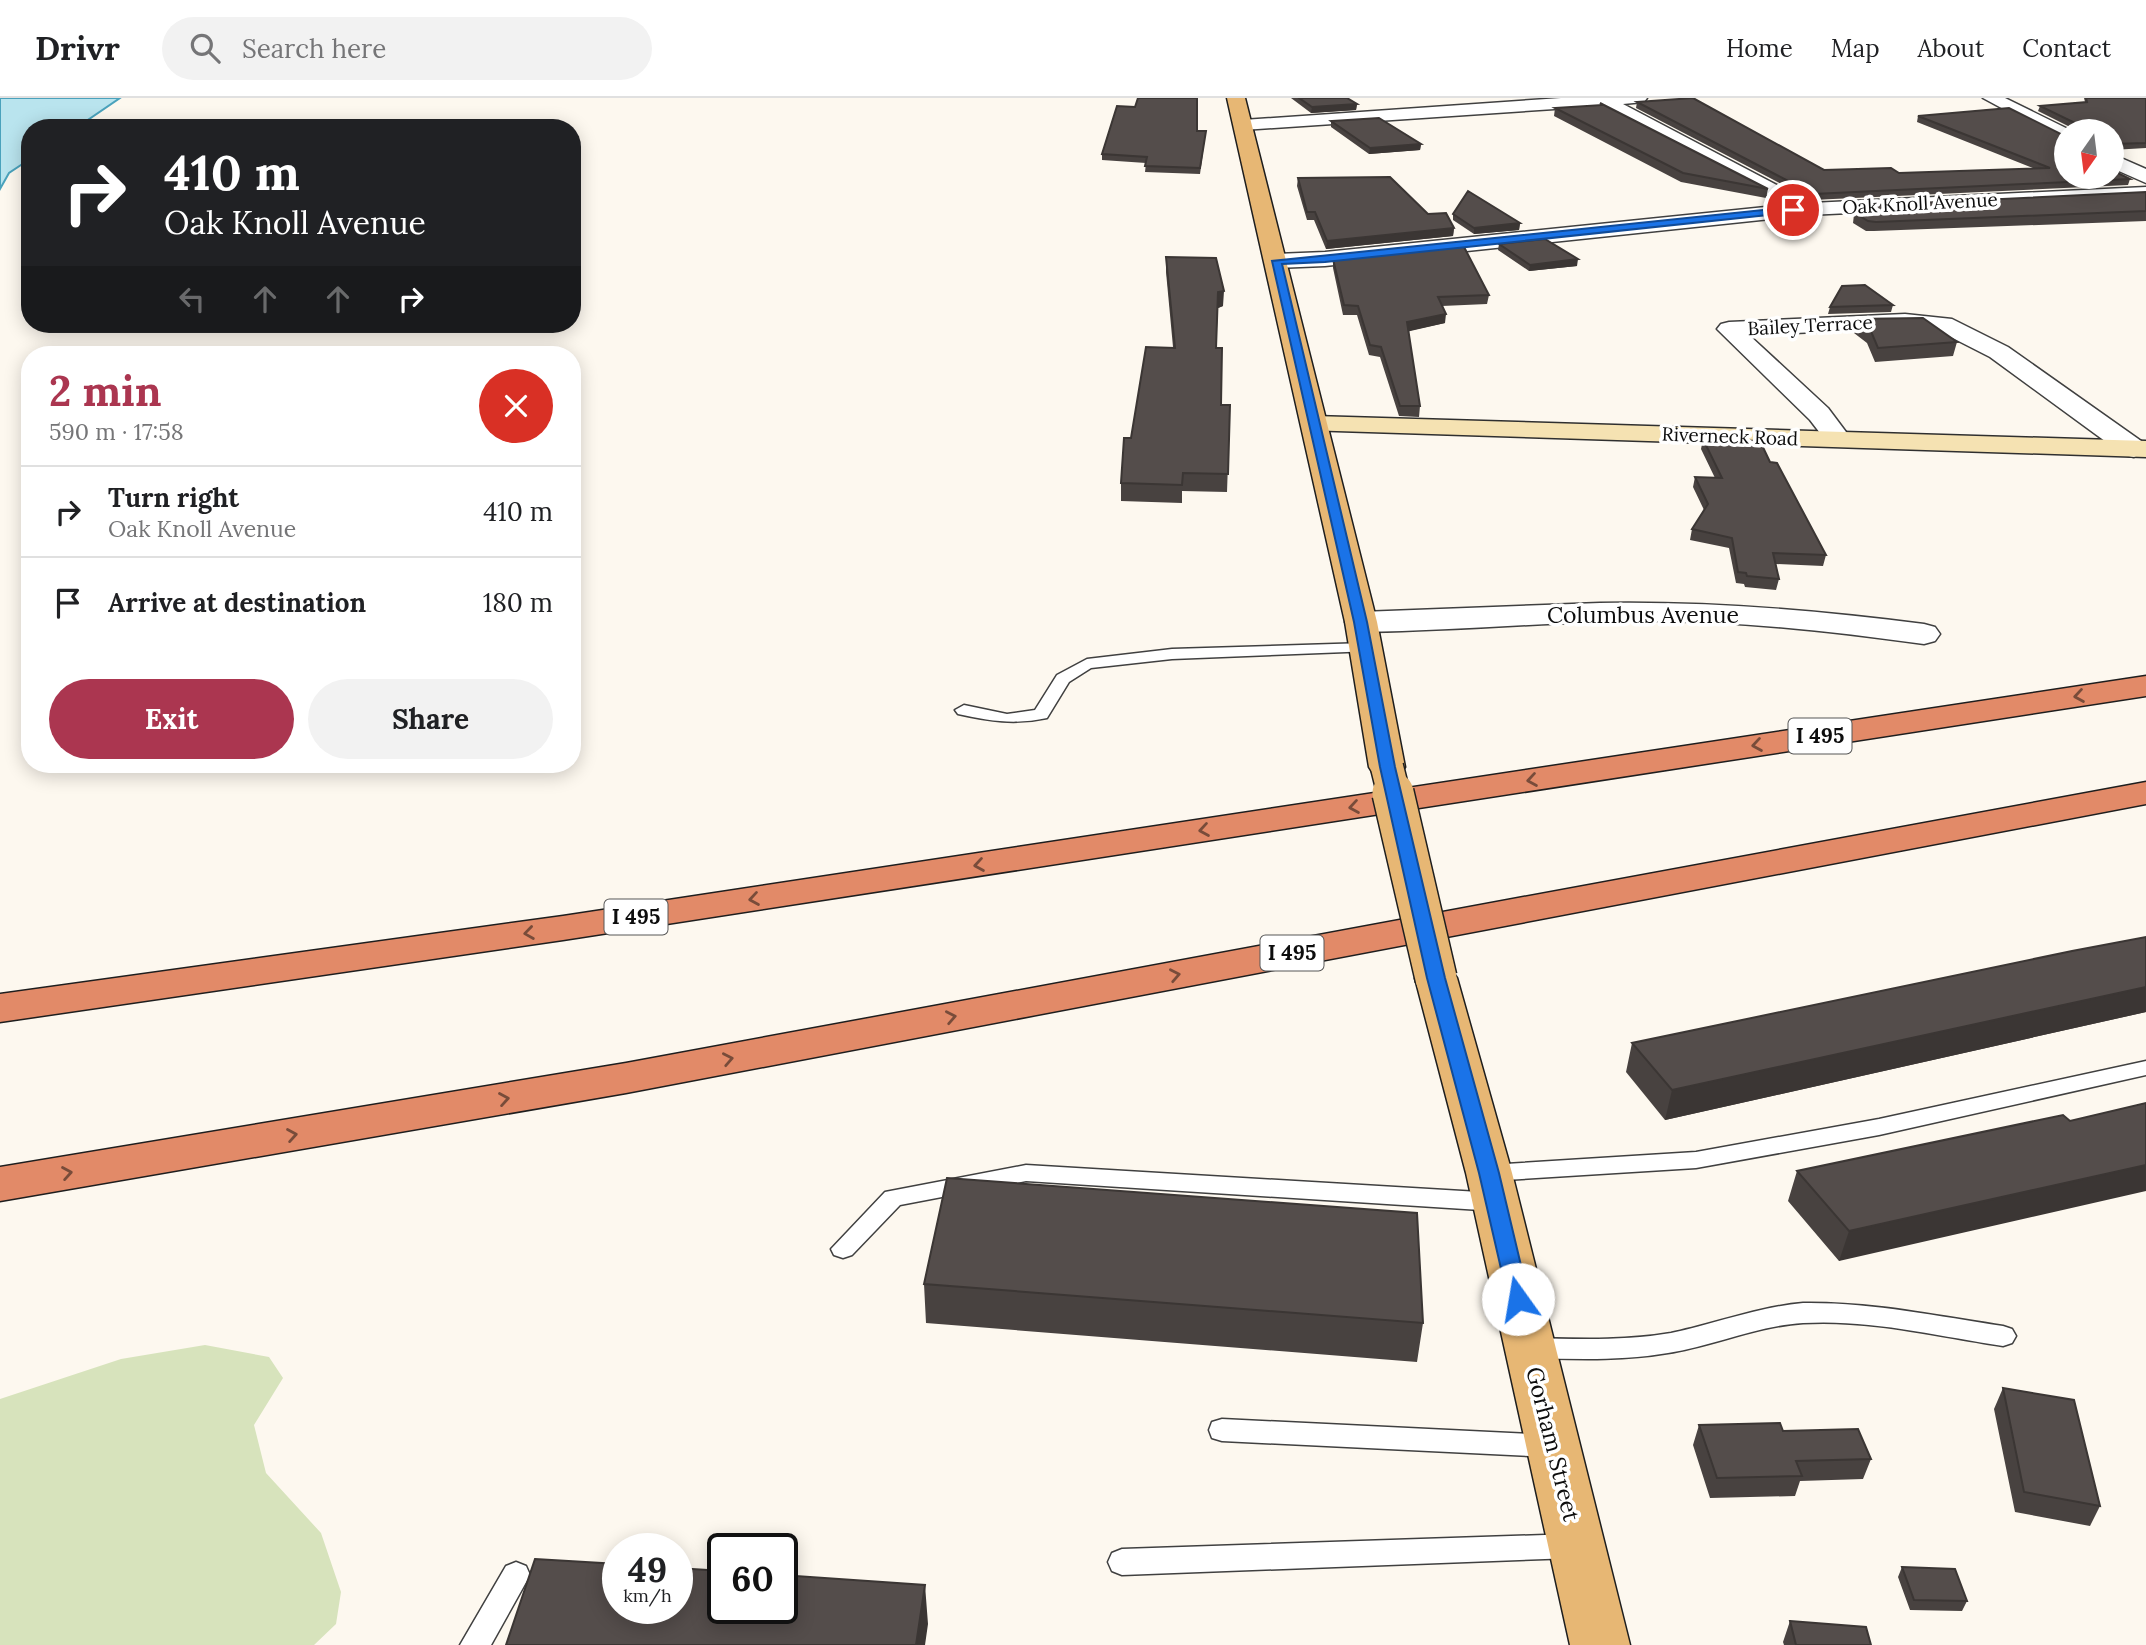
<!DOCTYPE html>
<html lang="en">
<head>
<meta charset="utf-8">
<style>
  body { margin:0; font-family:Lora,serif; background:#f2f2f2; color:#202124; height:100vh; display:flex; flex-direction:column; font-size:26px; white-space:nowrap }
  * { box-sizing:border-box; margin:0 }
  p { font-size:23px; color:#757577 }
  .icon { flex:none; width:38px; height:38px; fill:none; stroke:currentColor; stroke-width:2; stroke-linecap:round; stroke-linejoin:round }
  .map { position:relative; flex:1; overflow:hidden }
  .panel { position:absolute; left:21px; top:248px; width:560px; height:427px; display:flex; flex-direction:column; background:#fff; border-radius:28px; box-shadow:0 4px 18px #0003 }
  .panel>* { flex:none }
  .guide { position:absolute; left:21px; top:21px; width:560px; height:214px; border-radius:28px; box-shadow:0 4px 18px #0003; background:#202124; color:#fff; overflow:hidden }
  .needle { width:46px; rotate:194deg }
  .controls { position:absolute; left:2054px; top:21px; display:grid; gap:14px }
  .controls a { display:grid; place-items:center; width:70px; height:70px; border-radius:50%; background:#fff; box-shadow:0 4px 18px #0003; font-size:35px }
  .speed { position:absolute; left:602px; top:1435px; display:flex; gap:14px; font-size:35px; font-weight:700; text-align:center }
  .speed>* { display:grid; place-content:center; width:91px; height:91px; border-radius:50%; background:#fff; box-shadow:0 4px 18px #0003; line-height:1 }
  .speed small { font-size:18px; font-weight:400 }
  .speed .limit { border:4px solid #111; border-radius:10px; background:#fff; color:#111 }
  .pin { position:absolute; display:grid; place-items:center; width:60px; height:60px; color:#fff; margin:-30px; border:4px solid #fff; border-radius:50%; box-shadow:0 2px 7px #0007 }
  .me { position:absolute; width:77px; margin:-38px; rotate:347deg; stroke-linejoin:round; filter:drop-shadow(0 0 5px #0008) }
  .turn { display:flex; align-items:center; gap:24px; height:147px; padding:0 28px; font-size:32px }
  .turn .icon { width:91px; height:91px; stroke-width:2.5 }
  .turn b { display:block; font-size:49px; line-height:60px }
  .lanes { display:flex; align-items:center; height:66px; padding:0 28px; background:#0003; justify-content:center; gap:35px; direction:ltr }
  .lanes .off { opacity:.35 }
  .round { display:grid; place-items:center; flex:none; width:74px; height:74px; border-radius:37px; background:#f2f2f2 }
  .overview { display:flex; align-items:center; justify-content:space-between; height:119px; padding:0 28px }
  h1 { font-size:42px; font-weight:700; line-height:52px; color:#ab3650 }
  .button { display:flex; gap:14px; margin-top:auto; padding:14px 28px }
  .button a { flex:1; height:80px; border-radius:42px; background:#ab3650; color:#fff; font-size:28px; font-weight:700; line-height:80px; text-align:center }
  .button a+a { background:#f2f2f2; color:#202124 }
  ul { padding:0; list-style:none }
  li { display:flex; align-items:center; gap:21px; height:91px; padding:0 28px; border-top:2px solid #e0e0e0 }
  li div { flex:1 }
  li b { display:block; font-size:26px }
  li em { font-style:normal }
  header { display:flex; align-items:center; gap:42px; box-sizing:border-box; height:98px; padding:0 35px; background:#fff; border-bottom:2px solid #e0e0e0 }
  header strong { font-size:33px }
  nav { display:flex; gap:38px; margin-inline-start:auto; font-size:24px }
  .search { width:490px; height:63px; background:#f2f2f2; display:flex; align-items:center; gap:18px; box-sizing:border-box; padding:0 24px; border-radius:38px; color:#757577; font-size:26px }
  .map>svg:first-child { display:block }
  .green { fill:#d7e3bc }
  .water { fill:#b9e4ee; stroke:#4aa2bc; stroke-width:2 }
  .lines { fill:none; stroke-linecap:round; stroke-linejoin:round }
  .service-casing { stroke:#404040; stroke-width:3 }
  .minor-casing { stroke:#404040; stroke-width:3 }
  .tertiary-casing { stroke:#404040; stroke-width:3 }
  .secondary-casing { stroke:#2f2f2f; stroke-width:3 }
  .primary-casing { stroke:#1e1e1e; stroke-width:3 }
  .motorway-casing { stroke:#1e1e1e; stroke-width:3 }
  .service { fill:#fff; fill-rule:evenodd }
  .minor { fill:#fff; fill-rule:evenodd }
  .tertiary { fill:#fff; fill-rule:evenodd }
  .secondary { fill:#f5e2b2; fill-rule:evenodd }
  .primary { fill:#e7b774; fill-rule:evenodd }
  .motorway { fill:#e28a68; fill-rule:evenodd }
  .primary-bridge-far1-casing { stroke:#1e1e1e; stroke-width:35; stroke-linecap:butt }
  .primary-bridge-casing { stroke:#1e1e1e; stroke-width:44; stroke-linecap:butt }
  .primary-bridge-far1 { stroke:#e7b774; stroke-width:32 }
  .primary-bridge { stroke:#e7b774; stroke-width:41 }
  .wall { fill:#484240 }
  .shaded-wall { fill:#3b3634 }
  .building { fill:#544d4b; stroke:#3b3634; stroke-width:2 }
  .oneway { stroke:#784c3a }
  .route { fill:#1a73e8; stroke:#114b97; stroke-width:2 }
  .labels { text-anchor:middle; stroke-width:7; stroke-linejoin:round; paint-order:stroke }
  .far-street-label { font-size:19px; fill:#0d0d0d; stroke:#fff }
  .shield { fill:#fff; stroke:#565656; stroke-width:2 }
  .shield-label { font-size:21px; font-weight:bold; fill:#0d0d0d }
  .street-label { font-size:23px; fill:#0d0d0d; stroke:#fff }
</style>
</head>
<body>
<header>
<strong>Drivr</strong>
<div class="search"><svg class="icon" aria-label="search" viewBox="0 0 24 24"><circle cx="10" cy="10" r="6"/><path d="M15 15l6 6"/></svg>Search here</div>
<nav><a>Home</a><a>Map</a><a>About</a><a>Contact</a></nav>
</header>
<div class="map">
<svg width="2146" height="1547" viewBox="0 0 2146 1547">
  <rect width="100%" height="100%" fill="#fdf8ef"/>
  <path class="green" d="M205,1247L269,1259L283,1280L254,1327L266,1375L321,1435L341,1494L336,1526L314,1547H0V1301L121,1261Z"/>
  <path class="water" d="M0,0H120L76,30H30V61L9,75L0,91Z"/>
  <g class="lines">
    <defs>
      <path id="service" d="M1366,545L1372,547V553L1172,561L1091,570L1069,584L1047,620C1015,627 989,623 958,616L955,612L964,607L1007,616L1035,612L1057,577L1087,561L1172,551Z
        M2146,963V977L1879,1037L1696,1070L1489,1083L1481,1081L1477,1075L1481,1069L1489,1067L1696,1054L1879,1021Z
        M1026,1067L1496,1095L1504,1098L1508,1104L1504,1110L1496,1113L1026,1083L900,1107L852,1157L843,1160L834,1157L831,1151L885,1094Z
        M1803,1205C1871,1204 1936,1218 2003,1228L2012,1231L2016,1238L2012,1245L2003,1248C1937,1238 1870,1221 1803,1225C1756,1228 1713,1248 1668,1255C1622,1263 1576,1261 1530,1260L1521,1257L1517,1250L1521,1243L1530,1240C1577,1241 1625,1243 1671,1235C1715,1226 1757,1209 1803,1205Z
        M1222,1321L1552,1337L1562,1340L1566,1348L1562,1356L1552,1359L1222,1343L1212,1340L1209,1332L1212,1324Z
        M1573,1436L1583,1439L1587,1448L1583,1457L1573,1460L1122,1477L1112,1473L1108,1464L1112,1455L1122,1451Z
        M516,1464L526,1468L530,1477L491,1547H460L506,1468Z"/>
      <path id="minor" d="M1561,0H1647L1644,4L1623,6L1811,105L2146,89V101L1808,117L1325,168L1276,170L1265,163L1276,156L1325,154L1786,107L1600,8L1243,32L1234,27L1243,22Z
        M1905,216L1952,221L2008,249L2144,345L2146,353L2134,359L2124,357L1990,259L1939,233L1905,230L1749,237L1828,310L1852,342L1848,348H1830L1810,322L1717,231L1721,226L1729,224Z
        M1600,505C1709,503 1816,512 1924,526L1935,529L1940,536L1935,543L1924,546C1829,533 1733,522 1638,523C1545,524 1453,533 1361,534L1350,531L1345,524L1350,517L1361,514Z"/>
      <path id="tertiary" d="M1983,0H2005L2072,33H2067V43L2061,42Z
        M2112,56L2146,71V85L2112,70Z"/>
      <path id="secondary" d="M1314,318L2146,343V359L1305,332L1301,326L1305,320Z"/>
      <path id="primary" d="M1227,0H1245L1377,524L1405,669L1400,677L1387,680L1374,677L1369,669L1345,524Z
        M1436,867L1451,871L1457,880L1512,1075L1630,1547H1570L1466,1075L1415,880L1421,871Z"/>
      <path id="motorway" d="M2146,578V598L563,842L0,924V896L563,818Z
        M2146,684V706L626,995L0,1103V1069L626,965Z"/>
    </defs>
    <use href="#service" class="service-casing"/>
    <use href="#minor" class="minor-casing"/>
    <use href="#tertiary" class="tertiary-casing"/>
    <use href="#secondary" class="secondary-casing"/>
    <use href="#primary" class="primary-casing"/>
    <use href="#motorway" class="motorway-casing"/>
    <use href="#service" class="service"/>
    <use href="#minor" class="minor"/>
    <use href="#tertiary" class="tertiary"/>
    <use href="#secondary" class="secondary"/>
    <use href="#primary" class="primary"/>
    <use href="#motorway" class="motorway"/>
    <defs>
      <path id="primary-bridge-far1" d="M1387,669L1394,697"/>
      <path id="primary-bridge" d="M1393,695L1436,880"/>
    </defs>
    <use href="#primary-bridge-far1" class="primary-bridge-far1-casing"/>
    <use href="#primary-bridge" class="primary-bridge-casing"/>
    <use href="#primary-bridge-far1" class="primary-bridge-far1"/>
    <use href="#primary-bridge" class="primary-bridge"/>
  </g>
  <path class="wall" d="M1291,0H1347L1357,6L1356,12L1311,15Z
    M2084,0H2146V50L2112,52V33L2072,30L2038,13L2040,8L2085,4Z
    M1637,4L1824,72L1899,75L2035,71L1917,24L1918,18L2067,39V79L2130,81L2128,87L1812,102L1636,10Z
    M1600,5L1768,91L1766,100L1681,84L1554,18L1555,10L1600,7Z
    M1331,23L1421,46L1420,52L1369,56L1331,29Z
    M1197,33H1206L1200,76L1145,74L1146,65L1102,62V56Z
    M1298,80L1428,116L1454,130L1453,138L1326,151L1314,122H1307L1297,88Z
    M2146,94V123L1874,133H1866L1853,125L1855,108Z
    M1453,116L1520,125L1519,132L1474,136L1453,122Z
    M1499,146L1577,168L1529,173L1498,152Z
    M1166,159L1223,208L1218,210L1216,250L1221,307H1230L1227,394L1182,393V405L1121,403V385L1173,249L1166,174Z
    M1333,161L1489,197L1487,206L1442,208L1445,225L1408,233L1420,308L1419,319L1399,318L1380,259L1369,257L1357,217H1343L1333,170Z
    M1893,207L1891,214L1828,216L1830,209Z
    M1857,221L1957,244L1953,258L1875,264L1867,245L1854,235Z
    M1703,341L1770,364L1826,457L1823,468L1776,466L1779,481L1776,492L1745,489L1744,486L1736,485L1729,450L1690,442L1692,431L1704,412L1693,389L1695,379L1715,380L1701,351Z
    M2146,839V914L1665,1022L1626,974L1632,945Z
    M2063,1017L1839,1163L1788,1103L1797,1073Z
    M924,1186L1423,1225L1417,1264L926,1225Z
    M2003,1290L2100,1408L2090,1428L2015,1414L1994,1311Z
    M1699,1327L1783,1333L1871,1361L1863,1381L1800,1383L1795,1398L1710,1400L1693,1347Z
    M1902,1469L1967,1503L1962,1513L1910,1512L1898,1479Z
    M1790,1523L1871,1547H1784L1783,1544Z"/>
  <path class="shaded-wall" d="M1357,6L1356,12L1311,15L1312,9Z
    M1421,46L1420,52L1369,56L1370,50Z
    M1520,125L1519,132L1474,136V130Z
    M1454,130L1453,138L1326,151L1327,143Z
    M1578,161L1577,168L1529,173L1530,167Z
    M1224,193L1223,208L1218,210V194Z
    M1446,216L1445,225L1406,234L1407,224Z
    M2146,889V914L1665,1022L1672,992Z
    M2146,1067V1093L1839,1163L1849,1133Z
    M925,1487L928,1526L925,1547H916Z"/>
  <path class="building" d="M1138,0H1197V33H1206L1200,70L1145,68L1147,59L1102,56L1117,8L1135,9Z
    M1299,0H1347L1357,6L1312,9Z
    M1693,0L1824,72L1891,70L1899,75L2050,70L1918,18L2009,10L2067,39V79H2112V72L2130,81L1813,96L1637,4Z
    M2086,0H2146V45L2112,46V33H2071L2075,25L2040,8L2087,4Z
    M1600,5L1768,91L1683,75L1555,10L1603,7Z
    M1379,20L1421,46L1370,50L1331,23Z
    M1390,79L1428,116L1446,115L1454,130L1327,143L1315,114H1307L1298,80Z
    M1468,93L1520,125L1474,130L1453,116Z
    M2146,94V113L1876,124L1868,123L1855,115V108Z
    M1545,141L1578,161L1530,167L1499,146Z
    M1463,147L1489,197L1438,199L1446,216L1407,224L1420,308H1400L1381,249L1370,247L1358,208L1344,207L1333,161Z
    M1166,159L1216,160L1224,193L1218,194L1216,250H1222L1221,307H1230L1228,376L1183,375L1182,387L1121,385L1124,340H1131L1146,249L1175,250Z
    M1865,187L1893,207L1830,209L1842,188Z
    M1923,220L1957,244L1878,250L1870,231L1857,221Z
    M1703,341L1760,343L1770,364L1777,365L1826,457L1773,455L1779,481L1747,478L1746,475L1738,474L1732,440L1692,431L1708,406L1695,379L1722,380Z
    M2146,839V889L1672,992L1632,945L2072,853Z
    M2146,1005V1067L1849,1133L1797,1073L2063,1017L2070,1023Z
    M947,1080L1417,1115L1423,1225L924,1186Z
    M2003,1290L2074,1302L2100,1408L2024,1394Z
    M1780,1325L1783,1333L1858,1331L1871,1361L1796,1363L1802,1378L1717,1380L1699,1327Z
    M535,1461L618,1466V1510H677V1470L723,1473V1510H782V1477L925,1487L916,1547H506Z
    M1902,1469L1955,1471L1967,1503L1914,1502Z
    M1790,1523L1866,1529L1871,1547H1796Z"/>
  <defs><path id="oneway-chevron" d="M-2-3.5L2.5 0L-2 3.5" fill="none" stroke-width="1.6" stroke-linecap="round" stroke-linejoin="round" transform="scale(1.75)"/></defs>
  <g class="oneway">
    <use href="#oneway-chevron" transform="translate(2079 598) rotate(171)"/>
    <use href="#oneway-chevron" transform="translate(1757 647) rotate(171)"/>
    <use href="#oneway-chevron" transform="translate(1532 682) rotate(171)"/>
    <use href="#oneway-chevron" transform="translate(1354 709) rotate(171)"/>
    <use href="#oneway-chevron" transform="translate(1204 732) rotate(171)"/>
    <use href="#oneway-chevron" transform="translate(979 767) rotate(171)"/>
    <use href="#oneway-chevron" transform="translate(754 801) rotate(171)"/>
    <use href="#oneway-chevron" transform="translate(529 835) rotate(172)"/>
    <use href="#oneway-chevron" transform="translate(1175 877) rotate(-11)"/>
    <use href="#oneway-chevron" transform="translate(951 919) rotate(-11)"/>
    <use href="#oneway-chevron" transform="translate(728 961) rotate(-11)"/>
    <use href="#oneway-chevron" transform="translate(504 1001) rotate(-10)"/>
    <use href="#oneway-chevron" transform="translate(292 1037) rotate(-10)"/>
    <use href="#oneway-chevron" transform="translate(67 1075) rotate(-10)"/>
  </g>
  <path class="route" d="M1793,109L1796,114L1325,164L1282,166L1367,524L1395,669L1445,880L1499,1075L1529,1201L1526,1207H1511L1508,1201L1479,1075L1427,880L1380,669L1354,524L1272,163Z"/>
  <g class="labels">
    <g class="far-street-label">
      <text transform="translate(1920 105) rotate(-3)" y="7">Oak Knoll Avenue</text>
      <text transform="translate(1810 227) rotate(-3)" y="7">Bailey Terrace</text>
      <text transform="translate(1730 338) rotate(2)" y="7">Riverneck Road</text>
    </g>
    <g class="shield">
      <rect x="1788.5" y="620.5" width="63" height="35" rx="5"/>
      <rect x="604.5" y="801.5" width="63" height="35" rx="5"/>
      <rect x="1260.5" y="837.5" width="63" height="35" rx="5"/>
    </g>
    <g class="shield-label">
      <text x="1820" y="645">I 495</text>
      <text x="636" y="826">I 495</text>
      <text x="1292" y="862">I 495</text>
    </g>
    <g class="street-label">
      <text x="1643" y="525">Columbus Avenue</text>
      <text transform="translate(1553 1346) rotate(76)" y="8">Gorham Street</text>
    </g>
  </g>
</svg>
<div class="controls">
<a><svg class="needle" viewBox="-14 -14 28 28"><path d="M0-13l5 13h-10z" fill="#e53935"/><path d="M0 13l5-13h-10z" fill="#757577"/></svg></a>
</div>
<div class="speed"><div>49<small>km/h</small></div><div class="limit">60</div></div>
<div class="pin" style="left:1793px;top:112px;background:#d93025"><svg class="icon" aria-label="arrive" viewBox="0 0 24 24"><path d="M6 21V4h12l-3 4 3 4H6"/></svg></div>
<svg class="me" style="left:1518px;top:1201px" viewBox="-20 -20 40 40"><circle r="19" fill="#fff"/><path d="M0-13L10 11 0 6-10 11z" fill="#1a73e8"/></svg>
<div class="guide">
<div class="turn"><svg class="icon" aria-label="right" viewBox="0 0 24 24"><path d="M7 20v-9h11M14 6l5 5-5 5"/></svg><div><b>410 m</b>Oak Knoll Avenue</div></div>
<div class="lanes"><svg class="icon off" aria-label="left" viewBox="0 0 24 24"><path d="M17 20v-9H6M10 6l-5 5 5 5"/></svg><svg class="icon off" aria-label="ahead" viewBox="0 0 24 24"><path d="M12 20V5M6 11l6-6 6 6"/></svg><svg class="icon off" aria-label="ahead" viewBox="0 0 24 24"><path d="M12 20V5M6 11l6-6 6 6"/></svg><svg class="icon" aria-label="right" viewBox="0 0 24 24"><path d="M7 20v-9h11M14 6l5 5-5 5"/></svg></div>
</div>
<section class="panel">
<div class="overview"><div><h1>2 min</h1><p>590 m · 17:58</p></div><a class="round" style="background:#d93025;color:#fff"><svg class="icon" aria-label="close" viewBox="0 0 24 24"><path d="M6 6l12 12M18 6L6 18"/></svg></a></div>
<ul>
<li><svg class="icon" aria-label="right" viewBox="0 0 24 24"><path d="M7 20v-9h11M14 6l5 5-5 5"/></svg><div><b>Turn right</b><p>Oak Knoll Avenue</p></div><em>410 m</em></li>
<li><svg class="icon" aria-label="arrive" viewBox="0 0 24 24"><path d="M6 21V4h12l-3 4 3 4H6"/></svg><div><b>Arrive at destination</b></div><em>180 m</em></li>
</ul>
<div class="button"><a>Exit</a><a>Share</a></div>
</section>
</div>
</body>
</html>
